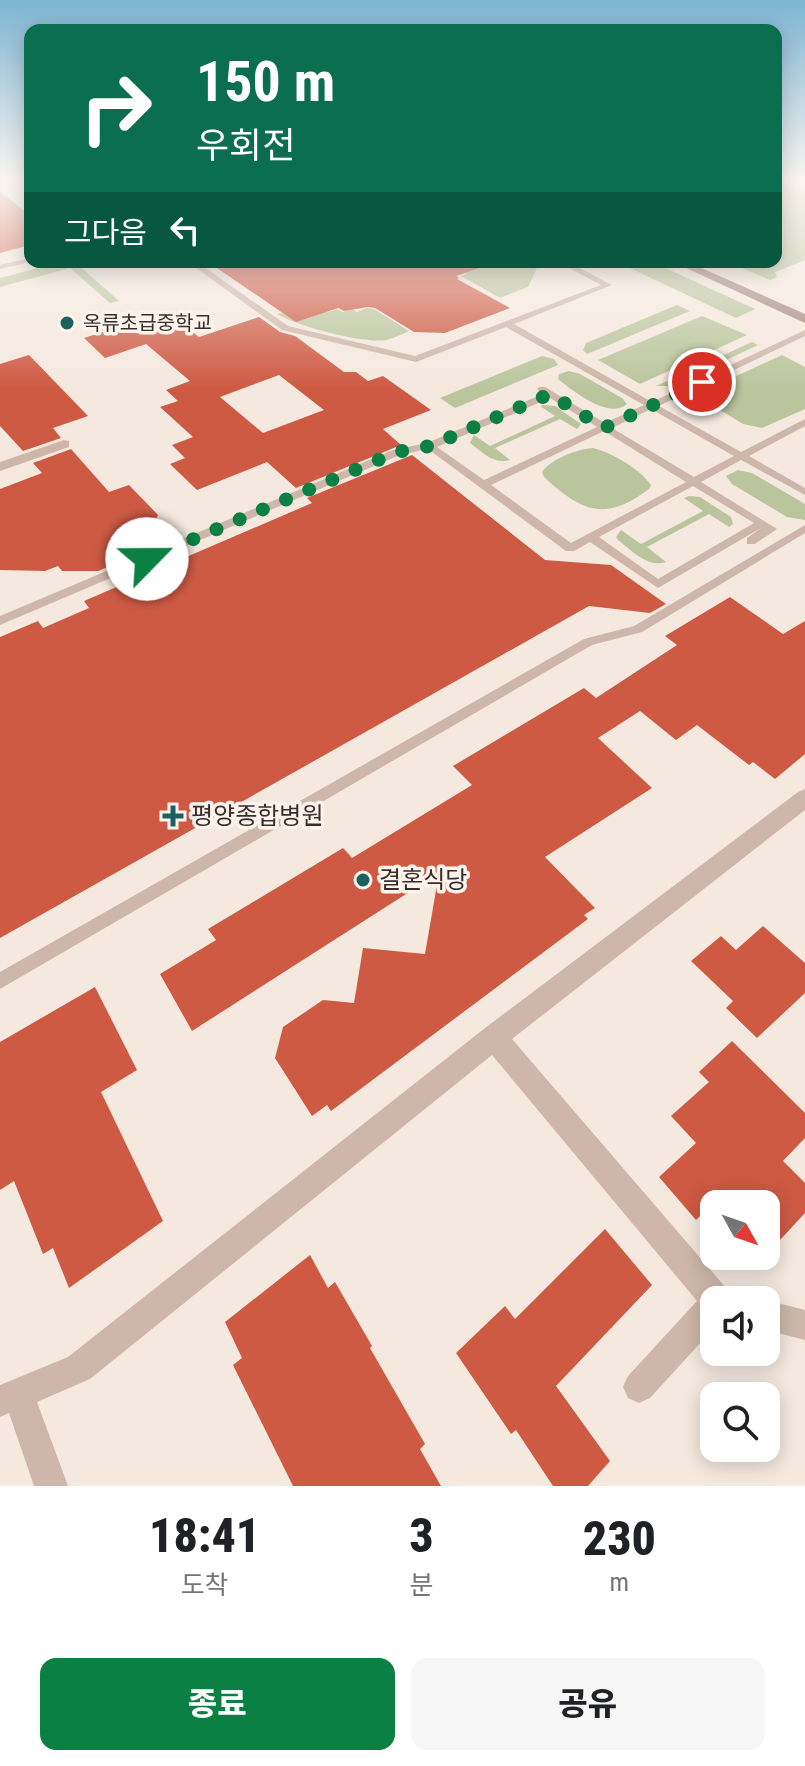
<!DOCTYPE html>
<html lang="ko">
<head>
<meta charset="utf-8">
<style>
  body { margin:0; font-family:"Roboto Condensed","Noto Sans KR",sans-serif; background:#f6f6f6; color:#202124; height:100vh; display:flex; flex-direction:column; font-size:30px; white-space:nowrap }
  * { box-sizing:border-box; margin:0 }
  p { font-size:26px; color:#757577 }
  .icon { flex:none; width:44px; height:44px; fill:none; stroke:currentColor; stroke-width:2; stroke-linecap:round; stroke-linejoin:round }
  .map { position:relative; height:1486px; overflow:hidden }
  .side { display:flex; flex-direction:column; background:#fff; flex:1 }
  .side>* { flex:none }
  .guide { position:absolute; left:24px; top:24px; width:758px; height:244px; border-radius:16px; box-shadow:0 4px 20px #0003; background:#0b6e4f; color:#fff; overflow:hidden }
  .needle { width:52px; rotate:130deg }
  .buttons { position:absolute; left:700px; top:1190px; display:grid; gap:16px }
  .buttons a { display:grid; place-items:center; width:80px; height:80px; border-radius:16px; background:#fff; box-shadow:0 4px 20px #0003; font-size:40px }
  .pin { position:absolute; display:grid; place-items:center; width:68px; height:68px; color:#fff; margin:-34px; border:4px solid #fff; border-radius:50%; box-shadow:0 2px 8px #0007 }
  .me { position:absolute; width:88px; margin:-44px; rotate:67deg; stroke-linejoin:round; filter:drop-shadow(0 0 6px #0008) }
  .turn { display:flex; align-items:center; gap:28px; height:168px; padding:0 40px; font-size:36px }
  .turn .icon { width:104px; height:104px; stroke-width:2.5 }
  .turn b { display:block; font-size:56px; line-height:68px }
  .then { display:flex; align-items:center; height:76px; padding:0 40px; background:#0003; gap:16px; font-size:30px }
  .eta { display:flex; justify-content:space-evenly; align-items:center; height:136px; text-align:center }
  .eta b { font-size:48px; font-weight:800; line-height:56px }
  .cta { display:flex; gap:16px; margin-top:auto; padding:16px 40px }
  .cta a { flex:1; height:92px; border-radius:16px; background:#0b8043; color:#fff; font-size:32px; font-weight:800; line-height:92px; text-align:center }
  .cta a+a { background:#f6f6f6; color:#202124 }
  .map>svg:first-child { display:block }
  .green { fill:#bbc59d }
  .building { fill:#ce5a44; fill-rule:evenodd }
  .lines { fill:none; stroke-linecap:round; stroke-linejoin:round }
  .service { fill:#ceb7aa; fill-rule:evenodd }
  .minor { fill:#ceb7aa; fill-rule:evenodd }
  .secondary { fill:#a2867a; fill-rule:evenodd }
  .route { stroke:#0b8043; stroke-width:14; stroke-dasharray:0 25.2 }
  .poi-dot { fill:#1c605f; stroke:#fbf3ec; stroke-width:3 }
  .labels { text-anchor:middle; stroke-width:7; stroke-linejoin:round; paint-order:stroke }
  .far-poi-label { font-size:20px; fill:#3b2e2a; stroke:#fbf3ec; text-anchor:start }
  .poi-label { font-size:24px; fill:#3b2e2a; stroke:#fbf3ec; text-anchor:start }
</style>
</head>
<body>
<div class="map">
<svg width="805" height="1486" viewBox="0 0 805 1486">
  <rect width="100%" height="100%" fill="#f5e9df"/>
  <path class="green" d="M776,181L805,192V260L775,272L777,277L770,280L728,262H776Z
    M61,262H75L119,301L110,303L70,268L0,287V278Z
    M474,262H540L528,287L500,298L461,276L467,274L463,271Z
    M617,262H652L755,309L736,318Z
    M677,305L690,311L587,354L583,350L586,343Z
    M367,308L374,309L409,331C402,334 394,338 386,340C363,344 297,326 277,314L323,309L328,312L337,309L343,312L352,309L357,312Z
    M702,316L747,335L640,384L598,360Z
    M752,342L758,345L671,386H656Z
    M782,355L805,367V409L762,428L743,424L702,399L704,391Z
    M542,356L554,359L558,365L455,408L440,398Z
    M569,371L580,374L622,398L627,404C609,420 573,391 558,379L559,374Z
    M544,405L555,406L581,424L577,429L560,419L495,448L510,460C494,465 482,452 470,443L474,435L490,446L555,416L540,406Z
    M593,448C612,453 639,468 651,485L649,489C605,522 582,512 544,477L542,472C551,459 577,449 593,448Z
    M738,470L752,473L805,504V520L787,517L732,484L726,476Z
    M689,496L700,497L731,517L733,524L729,527L709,514L647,547L666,562C648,568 632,551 618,540L616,537L621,530L641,544L703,511L684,498Z"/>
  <path class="building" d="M0,192L30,215V245L0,253Z
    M208,262H487L488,265L456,276L459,278L457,279L510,308L445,333L414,332L375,308L368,307L344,311L338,308L296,322Z
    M166,312L199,337L259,317L280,332L295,336L344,372H356L368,381L383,376L431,410L383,429L401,445L296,488L267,462L197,490L170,464L185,458L172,445L193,437L160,407L178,401L166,390L190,381L146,344L105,358L84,338ZM279,375L324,410L263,433L220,397Z
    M29,355L88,416L53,428L61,438L23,451L0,426V364Z
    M71,449L109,492L129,485L158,515L142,553L98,571H62L58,566L45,571L0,570V489L42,473L33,463Z
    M412,455L545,560L611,565L666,604L650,613L589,606L0,938V637L38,621L43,628L89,608L84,601L312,503L307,498Z
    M730,597L783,634L805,621V754L775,779L753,762L749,765L697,725L676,740L640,711L598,738L652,788L545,857L595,908L584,915L588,919L331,1111L327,1105L312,1116L275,1058L283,1027L323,1000L354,1003L363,948L425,954L439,873L192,1031L160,974L216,940L208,929L343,848L352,858L472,785L453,766L584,688L596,698L677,645L665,636Z
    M763,926L805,963V993L757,1038L726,1008L733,1001L691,961L721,936L736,950Z
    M95,987L137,1070L101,1092L163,1221L69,1288L53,1248L43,1254L14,1181L0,1190V1042Z
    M732,1041L805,1113V1138L783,1161L805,1183V1213L766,1255V1204H713L696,1220L659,1177L696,1143L671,1116L709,1082L699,1072Z
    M605,1229L652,1285L556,1386L610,1461L588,1486H553L516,1430L511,1434L456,1353L505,1306L515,1319Z
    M310,1255L328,1288L335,1282L372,1346L370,1348L425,1444L420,1449L441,1486H293L233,1365L242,1358L225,1322Z"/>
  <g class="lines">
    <path class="service" d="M30,258L31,262L0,269V265Z
      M188,262H197L288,326L415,356L601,285L558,262H568L612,285L514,324L652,402L805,330V336L659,406L741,452L805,419V426L749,456L805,488V495L741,460L701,482L777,529L755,544H747V538L761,528L658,588L590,542L574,551H566L428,449L400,455L0,625V616L393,450L427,443L543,394L537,389L539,387H545L605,423L644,405L506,327L416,362L282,330ZM550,398L597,427L484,480L437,447ZM651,409L734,456L694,477L612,428ZM604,431L686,482L571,543L491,485ZM693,486L754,523L658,579L599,537Z
      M805,525V533L642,632L592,645L0,989V972L584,639L634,626Z"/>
    <path class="minor" d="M64,440L69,441V447L0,471V462Z
      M805,789V810L512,1039L727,1289L731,1300H714V1328L650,1398L639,1403L628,1398L623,1387L628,1376L697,1301L492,1055L90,1379L37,1402L68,1486H34L9,1413L0,1417V1385L68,1357L485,1028L798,792Z
      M765,1300H766L805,1310V1340L766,1330Z"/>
    <path class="secondary" d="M673,262H688L805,314V323Z"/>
  </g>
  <linearGradient id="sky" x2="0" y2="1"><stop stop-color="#7db4d2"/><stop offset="0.46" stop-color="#faf5f1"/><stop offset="1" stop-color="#faf5f1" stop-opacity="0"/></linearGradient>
  <rect width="805" height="388" fill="url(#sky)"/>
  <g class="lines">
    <path class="route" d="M147,559L397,452L430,446L550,394L604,428L702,382"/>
  </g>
  <g class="poi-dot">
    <circle cx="67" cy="323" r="8"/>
    <path d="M169 804h8v8h8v8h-8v8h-8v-8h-8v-8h8z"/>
    <circle cx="363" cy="880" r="8"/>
  </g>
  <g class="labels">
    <g class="far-poi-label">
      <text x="83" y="330">옥류초급중학교</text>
    </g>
    <g class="poi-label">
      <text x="191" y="824">평양종합병원</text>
      <text x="379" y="888">결혼식당</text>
    </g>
  </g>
</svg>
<div class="buttons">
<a><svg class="needle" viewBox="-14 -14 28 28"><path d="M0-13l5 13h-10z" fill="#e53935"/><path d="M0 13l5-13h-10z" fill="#757577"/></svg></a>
<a><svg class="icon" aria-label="sound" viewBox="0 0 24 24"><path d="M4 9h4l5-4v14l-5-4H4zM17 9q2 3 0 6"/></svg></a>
<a><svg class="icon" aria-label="search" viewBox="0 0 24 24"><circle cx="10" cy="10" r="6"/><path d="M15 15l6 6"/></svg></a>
</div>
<div class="pin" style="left:702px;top:382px;background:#d93025"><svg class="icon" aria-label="arrive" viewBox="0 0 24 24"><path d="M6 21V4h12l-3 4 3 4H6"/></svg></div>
<svg class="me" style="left:147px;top:559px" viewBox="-20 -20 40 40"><circle r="19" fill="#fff"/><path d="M0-13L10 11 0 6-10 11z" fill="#0b8043"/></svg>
<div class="guide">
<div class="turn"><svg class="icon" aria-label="right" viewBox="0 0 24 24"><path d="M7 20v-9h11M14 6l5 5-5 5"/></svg><div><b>150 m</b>우회전</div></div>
<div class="then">그다음<svg class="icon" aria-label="left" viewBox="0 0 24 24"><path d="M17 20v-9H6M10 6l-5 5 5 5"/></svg></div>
</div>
</div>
<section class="side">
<div class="eta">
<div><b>18:41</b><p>도착</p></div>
<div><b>3</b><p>분</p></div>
<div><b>230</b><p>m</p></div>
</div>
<div class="cta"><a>종료</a><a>공유</a></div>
</section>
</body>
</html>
